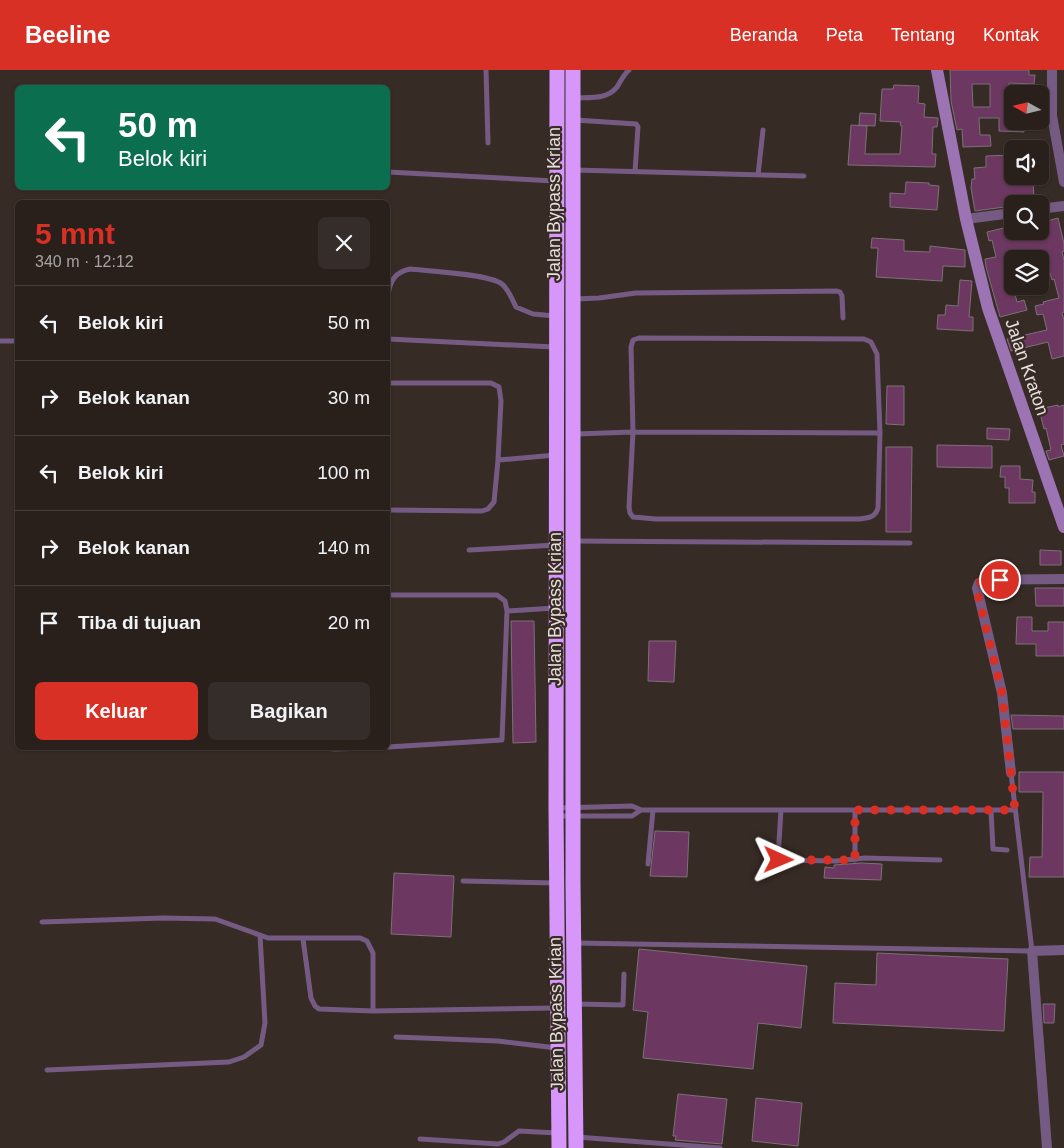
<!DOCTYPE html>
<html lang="id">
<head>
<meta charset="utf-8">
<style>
  body { margin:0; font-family:Arial,sans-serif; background:#352d29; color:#f1f3f6; height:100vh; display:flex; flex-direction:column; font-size:19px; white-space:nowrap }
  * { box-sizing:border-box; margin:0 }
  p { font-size:16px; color:#a5a3a3 }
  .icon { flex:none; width:28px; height:28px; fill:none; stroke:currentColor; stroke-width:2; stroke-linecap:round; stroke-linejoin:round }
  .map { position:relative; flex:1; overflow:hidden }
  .panel { position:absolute; left:15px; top:130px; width:375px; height:550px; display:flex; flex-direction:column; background:#29201c; border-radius:8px; box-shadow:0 1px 4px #0004,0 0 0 1px #453e3b }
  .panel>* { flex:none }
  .hud { position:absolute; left:15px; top:15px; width:375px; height:105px; border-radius:8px; box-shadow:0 1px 4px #0004,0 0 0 1px #453e3b; background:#0b6e4f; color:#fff; overflow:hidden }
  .needle { width:32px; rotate:278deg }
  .buttons { position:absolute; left:1004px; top:15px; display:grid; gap:10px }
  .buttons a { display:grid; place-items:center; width:45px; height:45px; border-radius:8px; background:#29201c; box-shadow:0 1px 4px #0004,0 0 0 1px #453e3b; font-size:25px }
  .pin { position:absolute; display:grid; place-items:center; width:42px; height:42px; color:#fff; margin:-21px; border:2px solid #fff; border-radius:50%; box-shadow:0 1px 5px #0007 }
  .me { position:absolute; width:55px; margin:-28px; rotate:91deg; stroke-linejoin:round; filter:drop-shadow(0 0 4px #0008) }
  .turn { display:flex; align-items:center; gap:18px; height:105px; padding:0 20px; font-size:22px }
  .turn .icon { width:65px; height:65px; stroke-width:2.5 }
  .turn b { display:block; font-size:35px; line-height:42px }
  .round { display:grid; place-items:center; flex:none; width:52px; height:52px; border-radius:8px; background:#352d29 }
  .head { display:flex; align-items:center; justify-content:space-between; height:85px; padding:0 20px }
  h1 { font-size:30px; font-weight:700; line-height:38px; color:#d93025 }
  .button { display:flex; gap:10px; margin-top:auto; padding:10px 20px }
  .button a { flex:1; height:58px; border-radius:8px; background:#d93025; color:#fff; font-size:20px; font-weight:700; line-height:58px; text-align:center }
  .button a+a { background:#352d29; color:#f1f3f6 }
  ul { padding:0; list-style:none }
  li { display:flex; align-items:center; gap:15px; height:75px; padding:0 20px; border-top:1px solid #453e3b }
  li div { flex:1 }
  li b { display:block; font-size:19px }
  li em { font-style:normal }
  header { display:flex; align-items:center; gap:30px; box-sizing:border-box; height:70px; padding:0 25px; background:#d93025; color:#fff }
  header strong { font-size:24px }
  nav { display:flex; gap:28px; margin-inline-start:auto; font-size:18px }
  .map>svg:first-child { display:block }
  .building { fill:#6c3760; stroke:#7d7079; fill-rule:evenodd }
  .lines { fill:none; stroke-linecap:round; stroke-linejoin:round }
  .lane { stroke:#755b83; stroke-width:5 }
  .street { stroke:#755b83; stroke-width:10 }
  .secondary { stroke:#9c73b3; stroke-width:12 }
  .highway { stroke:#d696fa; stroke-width:15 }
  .route { stroke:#d93025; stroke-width:9; stroke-dasharray:0 16.2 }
  .labels { text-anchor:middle; stroke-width:4.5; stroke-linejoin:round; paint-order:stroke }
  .street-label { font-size:18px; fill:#e7dfdb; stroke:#372b25 }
</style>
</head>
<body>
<header>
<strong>Beeline</strong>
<nav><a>Beranda</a><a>Peta</a><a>Tentang</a><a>Kontak</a></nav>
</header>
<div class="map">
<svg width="1064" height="1078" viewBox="0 0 1064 1078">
  <rect width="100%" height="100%" fill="#372b25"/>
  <path class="building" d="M950,0H1029V5H1035L1034,14L1009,13V31H1012V53H1024V62L999,61V48H979L980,65H990L991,76L963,77L962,59L957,60L951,31ZM972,14H990V37H973Z
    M894,15L919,16L918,33L925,34L924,47L938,48L937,57H933L932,84H936L935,97L848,95L851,55L867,56L865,84H900L902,56L900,55L901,52L880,51L882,19H893Z
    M860,43L876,44L875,56L859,55Z
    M1012,85V106H1033L1034,132L1012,134V136L975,141L971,118L972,109H975L974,98L986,97V86Z
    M906,112L929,113V115L939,116L937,140L890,137V123L905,124Z
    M1058,148L1064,174V181L1062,182L1064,190V242L1062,243L1064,250V286L1052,289L1048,272L1011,281L1007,269L1047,260L1043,244L1037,245L1035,236L1044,234L1043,232L1059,228L1054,209L1052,210L1049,200L1040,202V189H1030L1029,185L1006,190L1017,232L1024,230L1027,240L1000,247L986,197L985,189L996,187L992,170L989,171L987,162L1012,156V161H1040V153Z
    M872,168L904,170V181L930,182V176L965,180V197L943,196L942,211L876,207L878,178H871Z
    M960,210L972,211L969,247H973V261L937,259L938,245H945L946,235L958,236Z
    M887,316H904V355L886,354Z
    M1058,335V337L1064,335V374L1061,375L1064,386L1049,390L1046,381L1051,380L1046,358L1044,359L1039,339Z
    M987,358L1010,359L1009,370L987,369Z
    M937,375L992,376V398L937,397Z
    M886,377H912L911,462H886Z
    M1001,396H1020V409L1033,410L1032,422H1035V433H1009V418H1005V407H1000Z
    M1040,480L1061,481V495H1040Z
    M1035,518H1064V536H1036Z
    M1017,547H1032V561H1048V552H1064V586H1036V574H1016Z
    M511,551H534L536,672L513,673Z
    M649,571H676L674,612L648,611Z
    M1011,645L1064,646V659H1013Z
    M1019,702H1064V807H1029L1030,787H1042L1043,722H1019Z
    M655,761L689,762L687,807L650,806Z
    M861,793L882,794L881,810L824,808L825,797L834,798V795Z
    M394,803L454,806L451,867L391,864Z
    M639,879L807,896L801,958L758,953L753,999L643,988L648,942L633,940Z
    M877,883L1008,889L1004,961L833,953L835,913L876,915Z
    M1043,934H1055L1054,953H1044Z
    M678,1024L727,1029L722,1074L675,1070L676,1066H673Z
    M756,1028L802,1033L798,1076L752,1071Z"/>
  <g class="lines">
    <path class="lane" d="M486,0L488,73
      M574,28C589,27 607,30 617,17C621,11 623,5 629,0
      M575,50L636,54L638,57L635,102
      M574,100L804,106
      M388,102L555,111
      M758,105L763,60
      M388,225C390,211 395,202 410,199C429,201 489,204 502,214C509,220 512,229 516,237L533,244L555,246
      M575,229L599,228L636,223L837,221L840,222L842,226L843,248
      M639,268L864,269L871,272L877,284L880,363L878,438C875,448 868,448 859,449H656L633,447L630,443L629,437L633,362L631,277L633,270Z
      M388,269L554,277
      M0,271H18
      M388,313H491L499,317L501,331L498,390L556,385
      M576,364L633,362L880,363
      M388,440L482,441L488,439L494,432L498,390
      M574,471L910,473
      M469,480L556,475
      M388,525H497L505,531L507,541
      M388,677L502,670L507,541L555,538
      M327,678L334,679L369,678
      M557,738L632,736L641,740H1015
      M781,740L778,788L779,790L836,791L865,788L940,790
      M991,740L993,779L1007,780
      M558,746H632L641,740
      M855,790V740
      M648,794L653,740
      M463,811L554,813
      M42,852L163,848L215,849L268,868H360L367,871L373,883V941
      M303,869L311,928L315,936L319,939L373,941L555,938
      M575,873L1032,881L1011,703
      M577,934L623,935L624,904
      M396,967L498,971L557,978
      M47,1000L229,992L244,987L261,975L265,953L260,865
      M577,1067L720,1078
      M420,1069L498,1074L504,1072L519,1061L557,1063"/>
    <path class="street" d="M1052,0V46L1064,112
      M1040,139L1064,136
      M966,149L1012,143
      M1011,703L1002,623L977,518L979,513L984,510L1064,509
      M1047,1078L1032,881L1064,880"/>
    <path class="secondary" d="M937,0L966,149L988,238L1064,457"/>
    <path class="highway" d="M557,0L556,738L559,1078
      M573,0V813L576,1078"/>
  </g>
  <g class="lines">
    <path class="route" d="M779,790H855V740H1015L1002,623L977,521L979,513L982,511L1000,510"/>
  </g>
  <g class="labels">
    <g class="street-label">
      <text transform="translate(554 134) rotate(-90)" y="6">Jalan Bypass Krian</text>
      <text transform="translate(1027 297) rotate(71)" y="6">Jalan Kraton</text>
      <text transform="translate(555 539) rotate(-90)" y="6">Jalan Bypass Krian</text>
      <text transform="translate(556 944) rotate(-91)" y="6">Jalan Bypass Krian</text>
    </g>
  </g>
</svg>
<div class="buttons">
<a><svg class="needle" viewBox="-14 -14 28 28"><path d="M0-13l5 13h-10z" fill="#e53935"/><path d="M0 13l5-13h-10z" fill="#a5a3a3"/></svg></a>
<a><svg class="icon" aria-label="sound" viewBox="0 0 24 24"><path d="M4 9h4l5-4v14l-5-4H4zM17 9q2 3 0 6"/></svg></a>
<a><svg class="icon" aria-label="search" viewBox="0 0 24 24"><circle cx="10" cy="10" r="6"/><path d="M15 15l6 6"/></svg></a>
<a><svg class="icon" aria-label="layers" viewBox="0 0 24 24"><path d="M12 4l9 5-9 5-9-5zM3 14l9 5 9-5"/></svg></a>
</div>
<div class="pin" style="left:1000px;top:510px;background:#d93025"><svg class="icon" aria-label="arrive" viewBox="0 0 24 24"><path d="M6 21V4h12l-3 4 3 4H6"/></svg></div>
<svg class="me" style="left:779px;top:790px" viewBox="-20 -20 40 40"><path d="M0-17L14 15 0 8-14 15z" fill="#d93025" stroke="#fff" stroke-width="4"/></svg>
<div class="hud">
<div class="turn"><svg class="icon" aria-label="left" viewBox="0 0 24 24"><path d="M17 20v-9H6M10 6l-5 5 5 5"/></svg><div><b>50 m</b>Belok kiri</div></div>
</div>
<section class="panel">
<div class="head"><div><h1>5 mnt</h1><p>340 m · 12:12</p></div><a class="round"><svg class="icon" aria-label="close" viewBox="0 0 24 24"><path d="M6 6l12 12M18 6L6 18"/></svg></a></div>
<ul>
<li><svg class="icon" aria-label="left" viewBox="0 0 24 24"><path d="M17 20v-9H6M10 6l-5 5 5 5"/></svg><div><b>Belok kiri</b></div><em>50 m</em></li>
<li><svg class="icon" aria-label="right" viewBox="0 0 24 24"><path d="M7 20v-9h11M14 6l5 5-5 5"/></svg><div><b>Belok kanan</b></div><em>30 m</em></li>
<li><svg class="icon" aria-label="left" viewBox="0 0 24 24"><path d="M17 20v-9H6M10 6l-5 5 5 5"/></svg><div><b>Belok kiri</b></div><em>100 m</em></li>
<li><svg class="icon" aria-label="right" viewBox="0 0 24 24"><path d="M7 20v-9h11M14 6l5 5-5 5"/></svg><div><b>Belok kanan</b></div><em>140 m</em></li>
<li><svg class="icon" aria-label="arrive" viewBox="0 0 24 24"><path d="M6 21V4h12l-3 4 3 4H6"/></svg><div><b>Tiba di tujuan</b></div><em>20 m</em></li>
</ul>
<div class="button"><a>Keluar</a><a>Bagikan</a></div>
</section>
</div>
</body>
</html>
